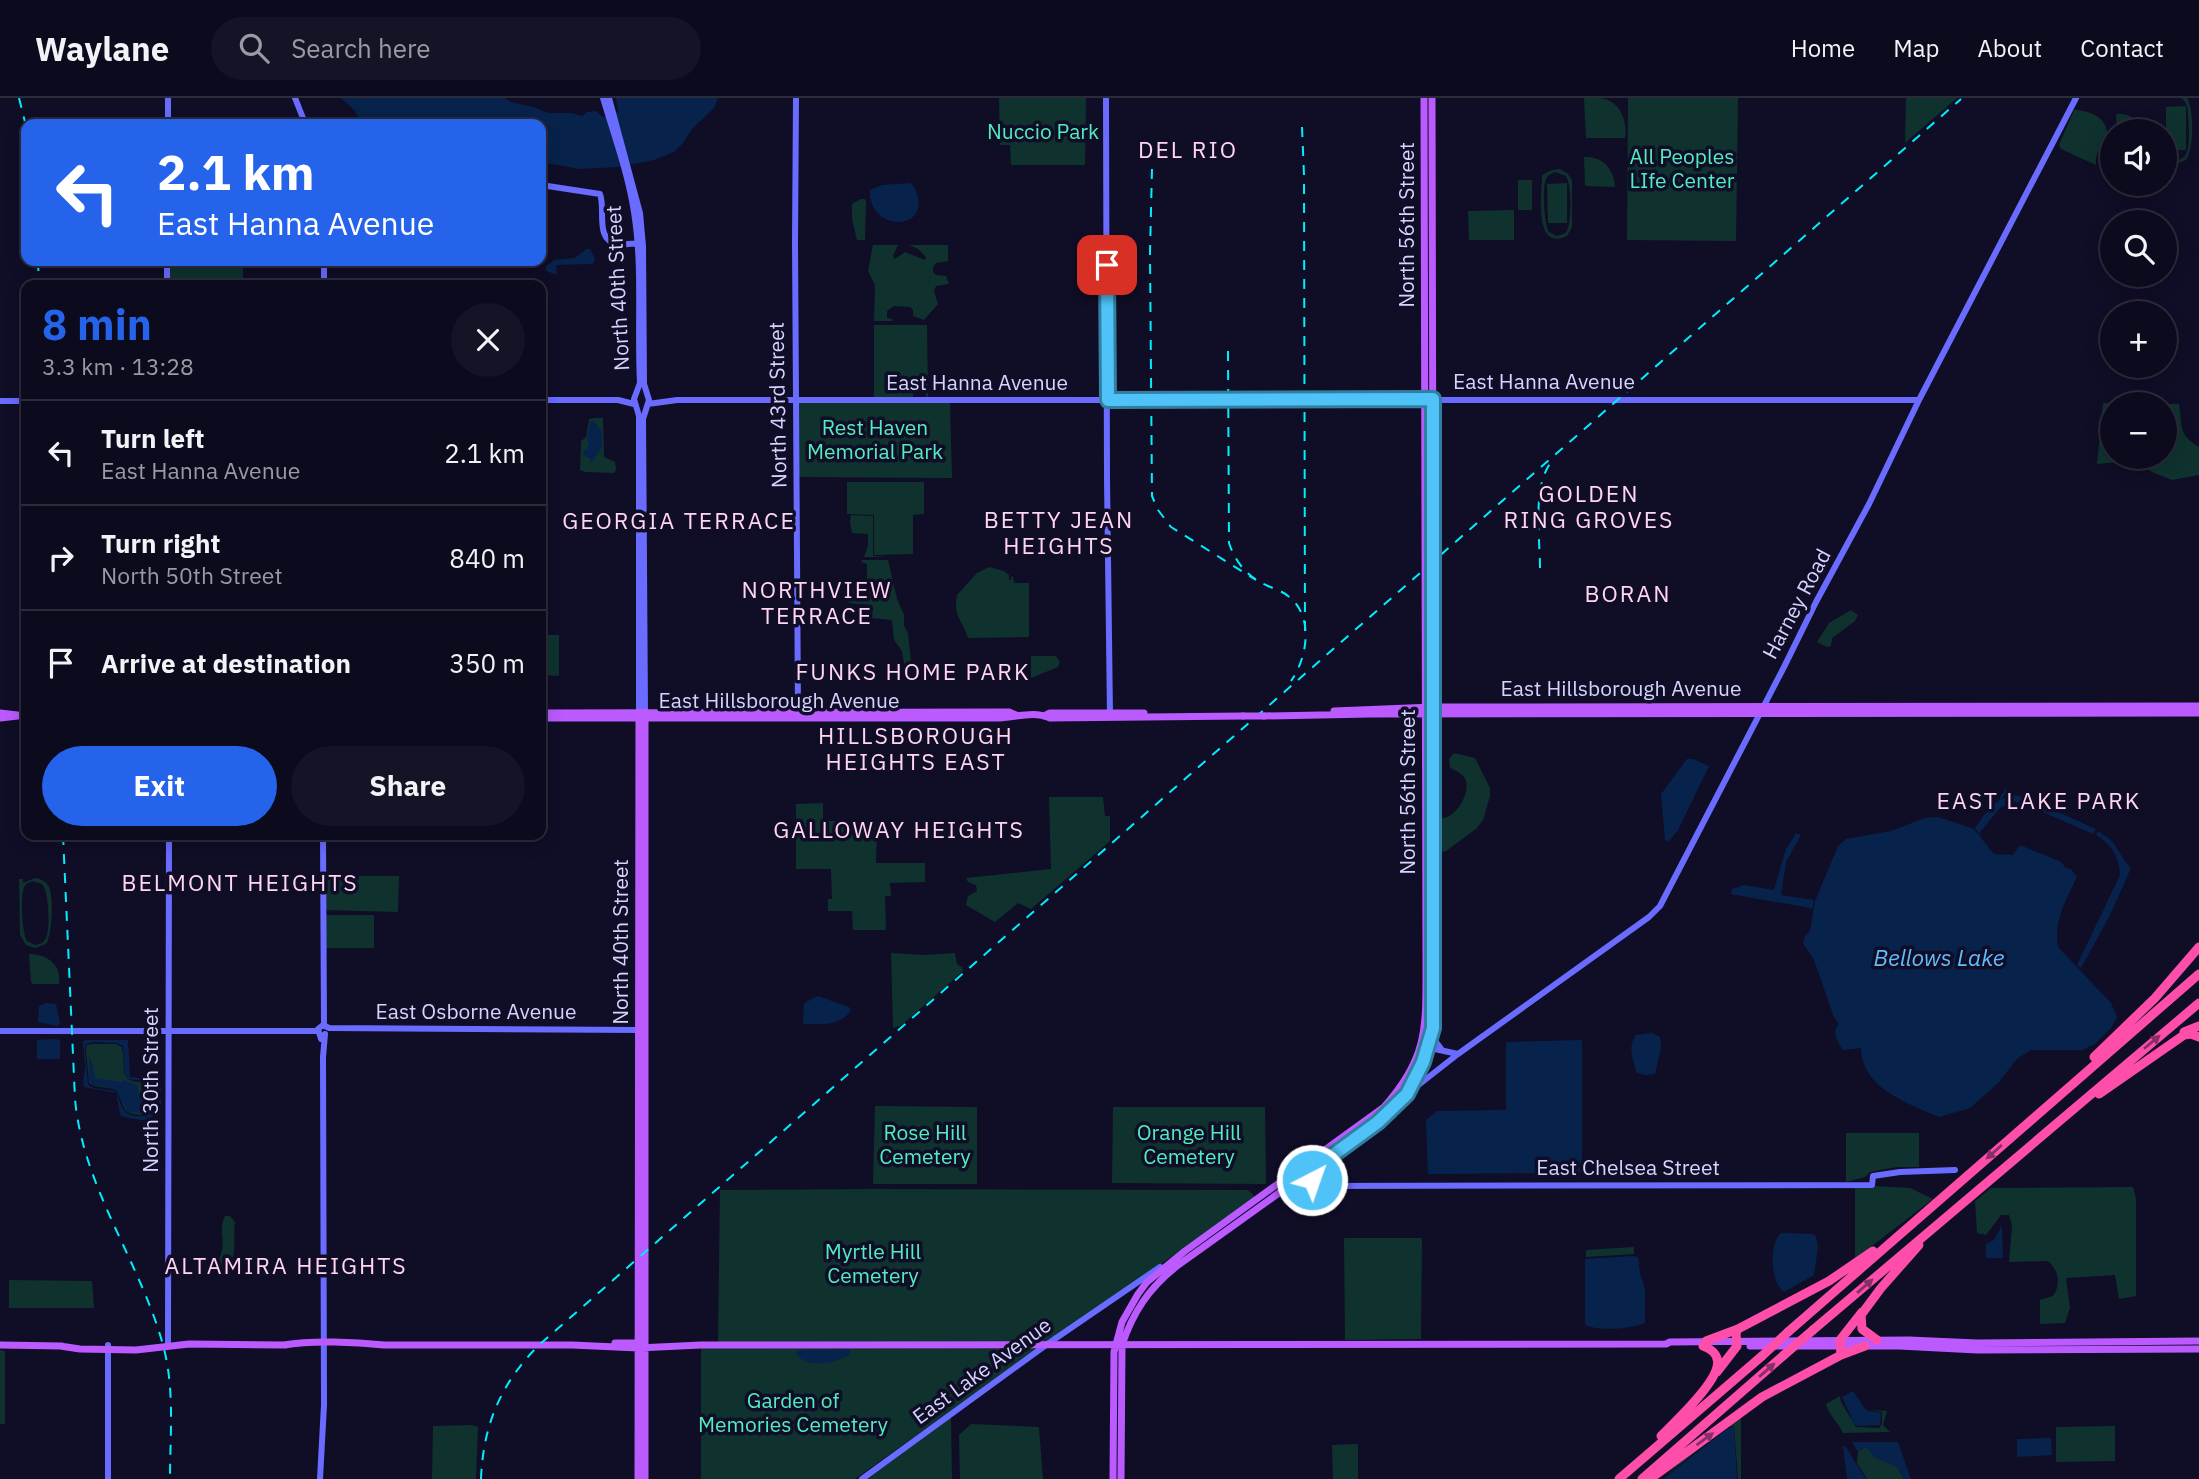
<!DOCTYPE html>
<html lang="en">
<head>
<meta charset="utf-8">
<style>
  body { margin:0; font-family:"IBM Plex Sans",sans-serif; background:#151326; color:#f1f3f6; height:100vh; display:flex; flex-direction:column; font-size:26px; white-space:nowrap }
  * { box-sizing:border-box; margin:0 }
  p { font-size:23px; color:#9a9aa4 }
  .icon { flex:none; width:38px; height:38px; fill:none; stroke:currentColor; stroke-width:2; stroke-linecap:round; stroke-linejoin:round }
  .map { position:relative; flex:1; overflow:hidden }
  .sheet { position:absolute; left:21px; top:182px; width:525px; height:560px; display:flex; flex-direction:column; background:#0c0a1d; border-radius:14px; box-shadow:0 4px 18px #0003,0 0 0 2px #2c2b3b }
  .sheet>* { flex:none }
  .top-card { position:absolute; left:21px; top:21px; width:525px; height:147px; border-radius:14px; box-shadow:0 4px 18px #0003,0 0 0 2px #2c2b3b; background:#2563eb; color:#fff; overflow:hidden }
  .buttons { position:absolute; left:2100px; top:21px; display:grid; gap:14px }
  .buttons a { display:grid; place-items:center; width:77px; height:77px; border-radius:50%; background:#0c0a1d; box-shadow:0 4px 18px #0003,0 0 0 2px #2c2b3b; font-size:35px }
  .pin { position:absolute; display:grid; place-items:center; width:60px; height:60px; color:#fff; margin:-30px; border-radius:14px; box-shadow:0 4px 10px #0006 }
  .me { position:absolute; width:77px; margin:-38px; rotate:41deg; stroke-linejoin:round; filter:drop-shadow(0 0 5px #0008) }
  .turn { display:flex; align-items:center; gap:24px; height:147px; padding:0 21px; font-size:32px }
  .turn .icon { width:91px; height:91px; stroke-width:2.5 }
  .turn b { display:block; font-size:49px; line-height:60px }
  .round { display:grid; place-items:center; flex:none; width:74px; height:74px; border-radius:37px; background:#151326 }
  .headline { display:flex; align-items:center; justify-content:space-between; height:119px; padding:0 21px }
  h1 { font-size:42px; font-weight:800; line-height:52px; color:#2563eb }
  .button { display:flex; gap:14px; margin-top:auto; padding:14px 21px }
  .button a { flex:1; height:80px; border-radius:42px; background:#2563eb; color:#fff; font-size:28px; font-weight:800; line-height:80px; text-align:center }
  .button a+a { background:#151326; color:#f1f3f6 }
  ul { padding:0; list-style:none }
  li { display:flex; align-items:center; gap:21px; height:105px; padding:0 21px; border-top:2px solid #2c2b3b }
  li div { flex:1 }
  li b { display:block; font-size:26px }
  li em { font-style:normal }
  header { display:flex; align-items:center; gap:42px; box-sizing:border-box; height:98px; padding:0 35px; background:#0c0a1d; border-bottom:2px solid #2c2b3b }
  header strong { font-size:33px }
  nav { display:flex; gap:38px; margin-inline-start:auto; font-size:24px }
  .search { width:490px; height:63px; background:#151326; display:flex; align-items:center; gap:18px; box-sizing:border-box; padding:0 24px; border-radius:38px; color:#9a9aa4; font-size:26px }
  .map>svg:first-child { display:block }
  .green { fill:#0f322f; fill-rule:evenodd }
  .water { fill:#07234c; fill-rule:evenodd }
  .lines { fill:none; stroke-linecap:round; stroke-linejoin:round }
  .stream { stroke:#07234c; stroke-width:2 }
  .secondary { stroke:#6a6cff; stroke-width:6 }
  .primary { stroke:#bb5aff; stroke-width:7 }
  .highway { stroke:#ff4eaa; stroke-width:9 }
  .rail { stroke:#00effe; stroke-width:2; stroke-dasharray:10 9; stroke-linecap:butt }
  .primary-bridge { stroke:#bb5aff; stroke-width:7 }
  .highway-bridge { stroke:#ff4eaa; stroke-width:9 }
  .oneway { fill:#882e68 }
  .route-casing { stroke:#337fa1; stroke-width:18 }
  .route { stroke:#4fc3f7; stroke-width:12 }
  .labels { text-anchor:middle; stroke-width:7; stroke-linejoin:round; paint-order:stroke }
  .park-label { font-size:21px; fill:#53ecbf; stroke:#100d27 }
  .street-label { font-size:21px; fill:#d6d3ff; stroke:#100d27 }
  .neighbourhood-label { font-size:23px; letter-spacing:2px; fill:#ffd5f1; stroke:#100d27 }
  .water-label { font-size:23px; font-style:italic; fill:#61bcff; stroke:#100d27 }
</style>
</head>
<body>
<header>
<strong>Waylane</strong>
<div class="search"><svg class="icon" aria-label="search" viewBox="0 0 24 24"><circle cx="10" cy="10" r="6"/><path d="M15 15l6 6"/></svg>Search here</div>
<nav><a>Home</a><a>Map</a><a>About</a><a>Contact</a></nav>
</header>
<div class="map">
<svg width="2199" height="1381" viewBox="0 0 2199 1381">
  <rect width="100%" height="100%" fill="#100d27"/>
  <path class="green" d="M999,0H1086L1085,67H1011L1010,47H1000Z
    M1584,0C1589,0 1596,0 1601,0C1620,3 1628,23 1625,40H1586Z
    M1628,0H1738L1736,143L1627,142Z
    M1906,0H1957L1905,45Z
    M2181,0H2187C2194,11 2194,51 2186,62L2176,66L2165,62V56C2171,63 2183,65 2187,54C2190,47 2189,17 2187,9C2186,4 2185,3 2181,0Z
    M2186,8V52H2166V9Z
    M2074,12C2087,12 2108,19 2107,36C2106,44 2100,49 2097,56C2096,60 2096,63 2096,67L2061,51L2059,47Z
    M2116,16C2130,15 2138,21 2143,33H2117Z
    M1584,59C1603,58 1614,71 1615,89L1587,88L1585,87Z
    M1560,71L1568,76L1572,82V129L1567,138C1533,154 1542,95 1542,77L1552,72ZM1555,74L1566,78C1572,88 1572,125 1566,135L1557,138L1549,134C1544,127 1542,90 1546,81C1548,76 1551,76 1555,74Z
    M1518,82H1532V112H1518Z
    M1567,85V125H1548L1547,86Z
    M861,101H865L866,103L865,142H857L852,121V106Z
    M1514,112V142H1469L1468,113Z
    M873,147H898L893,158L895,161L905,154L925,162L926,159L918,151L909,147H948V163L936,165L933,169V174L936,177L946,178L949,186L936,188L934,193L938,206L924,222L913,218V212L910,209L894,208L887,213V220L892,221V223H874L875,187L868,173Z
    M169,163H243V187H169Z
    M874,227H927L928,299H926V279L913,281V299H874Z
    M801,304L950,305L952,380L799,379L798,305Z
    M2103,305L2125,306H2112V359H2165V330L2172,331L2173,312H2165V306H2179C2183,327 2177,336 2199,349V377L2172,382L2152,374L2141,367L2122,364L2097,366Z
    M594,320H603L604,359L615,364L616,372L614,375L585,374L580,372L581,343L586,339L589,321Z
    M847,384H924V416L913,417V456L874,457V417L847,416Z
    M851,417L873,418V458L888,459H864L868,448V436L852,435L850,424Z
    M862,462H888L897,501L904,517V528L908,535L911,564L910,576L905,572L902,553L894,542L892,522L871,520L869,507L849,505L848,495L858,489L867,488V466L861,464Z
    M989,469L1004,473L1009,477V482H1011V478L1013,479L1014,485H1029V539L968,540C962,521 953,519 957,497L977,475Z
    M1851,512L1858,517L1855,523L1832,540L1831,548L1827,549L1817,544L1829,525Z
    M541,537H559V578L541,577Z
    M1031,558H1056L1060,564L1058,569L1031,580Z
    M1454,655L1475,660L1490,690V698L1483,722L1476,731L1446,753L1439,754L1438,721C1442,720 1446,720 1449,718C1460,713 1472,690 1464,679C1461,675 1455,672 1450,670L1449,661Z
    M1049,699H1103L1105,718H1110V743L1031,811L1018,805L995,824L966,807L968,798L977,793L976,787L968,784L966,780L1051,771Z
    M823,705V723H844V729L877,728L876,765H925V784L890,785L891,798H885L886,832H853L852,813H828V801H832L831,771H796V706Z
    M325,778H399L398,814L325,812Z
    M35,780C41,781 46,783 49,789C54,799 52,837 46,846L35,850L26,847L20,837L19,781H23V785ZM33,783L42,786C49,793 51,834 45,842C42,846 40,846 35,847L27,843C22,836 20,799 24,790C26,785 28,785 33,783Z
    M326,817H374V850H325Z
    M891,855L925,857L955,855L957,866L962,869L963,873L902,927L893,930Z
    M29,856C47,856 62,867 59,886H33L31,884Z
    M93,946H116L122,949C127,978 116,984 152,985L156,988L152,1009L143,1017C120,1016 126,1009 116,992C107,988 97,991 89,985L86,952L87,947Z
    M875,1008L977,1009V1086H873Z
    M1113,1009H1265L1266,1086L1112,1085Z
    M1846,1035H1919V1069H1897L1870,1074L1865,1079L1846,1084Z
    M1873,1088L1910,1090L1933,1101L1855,1161V1089Z
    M2133,1089L2136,1101V1198L2119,1201L2115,1177L2066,1180L2070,1210L2065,1225L2040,1226V1202L2053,1198C2061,1186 2059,1173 2048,1163L2009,1164L2012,1127L2009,1117H2001L1986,1137L1977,1135L1975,1103L1991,1090Z
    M873,1091L1248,1092L1256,1100L1049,1244H718L720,1092Z
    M225,1118H230L235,1124C232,1144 241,1166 217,1174L214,1169C231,1146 216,1136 225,1118Z
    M1344,1140H1422L1421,1241L1345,1242Z
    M1634,1149V1156L1586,1159V1152Z
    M9,1182L92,1183L94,1210H9Z
    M1037,1249L1039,1250L855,1381H701V1250Z
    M0,1252L5,1253V1326H0Z
    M1840,1298L1841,1304L1856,1329L1879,1330L1882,1326V1314L1871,1312L1887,1313L1883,1327L1890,1334L1843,1335C1839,1325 1829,1318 1826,1306Z
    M951,1319L952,1381H867Z
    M1737,1320H1741V1381H1738L1734,1328L1727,1329L1664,1379L1687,1358Z
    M971,1326L1039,1329L1043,1381H960L959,1337Z
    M472,1327L478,1329L476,1381H432L433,1328Z
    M2115,1328V1363L2056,1364V1329Z
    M1358,1346V1381H1333L1332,1347Z
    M1866,1349L1897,1369L1904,1381H1867L1857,1365L1858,1353Z"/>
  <path class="water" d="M341,0H505L510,4L534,9L548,15H572L582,18L587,14L596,13L603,19L618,14L616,0H718L714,10L692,31L683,45L674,54L654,62L617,69L580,71L541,64V26H369L362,25L355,13Z
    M910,85C916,90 916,93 918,100C925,134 868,132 870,92L882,87Z
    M586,151H590L595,161L593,166L556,167L557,177L546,173V168L555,162L575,160Z
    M594,323L602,334V349L589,368L591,361L583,357L584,352L587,351L589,345L587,342L590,324Z
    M1687,661H1693L1709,668L1678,732L1668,744L1665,742L1661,696Z
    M2014,697L2025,699L2089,728L2096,731L2093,736L2027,707L2013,703L2000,710L1980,734L1981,738L1975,730C1987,714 1993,701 2014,697Z
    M1938,719L1974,731L1994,756L2013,757L2020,747L2061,764L2066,770L2071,771L2077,779C2066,802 2053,823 2058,849L2111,905L2117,919L2111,930L2095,946L2082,952H2031L2018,960L1998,985L1970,1010L1939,1019C1907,1005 1862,990 1861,950L1843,952C1837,943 1831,934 1839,926L1834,919L1814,862L1803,845L1805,838L1810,833L1815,803L1838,748L1846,741L1891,733L1925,720Z
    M2098,733C2119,745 2117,755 2131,770L2110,817L2081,870L2077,867L2120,777C2120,759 2111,746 2096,737Z
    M1796,735L1801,737L1786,764L1781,797L1814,802L1812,812L1810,810L1731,796L1732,791L1744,787L1774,792L1786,751Z
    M818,898L849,909L851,912C840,929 821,926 803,926L804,905Z
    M46,905L56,906L60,925L57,928L38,924L39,908Z
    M1652,935L1660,939L1661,950L1655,976L1646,977L1637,975C1633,962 1627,949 1636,937Z
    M57,941L60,943V961H37V942Z
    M86,942H128L130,979L159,983L161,987V1012L147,1023L123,1019L120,1016L116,995L84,989L83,983L85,971L83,943ZM93,944L116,945L123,948L125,977L128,981L153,984L156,988L153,1010L144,1018C121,1018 124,1011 115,993L93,990L88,986L85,952L86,946Z
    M1582,942V1075L1428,1076L1426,1022L1437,1013L1506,1012V944Z
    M89,959L93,967L95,980L122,984L124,982L137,987L142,1007L151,1006L149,1011L143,1015L128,1014C113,990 124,991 93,987L89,982Z
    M2002,1127L2003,1160H1986V1146L1994,1142Z
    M1781,1135L1813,1136L1816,1138L1818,1149L1814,1177L1784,1194C1770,1185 1769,1146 1781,1135Z
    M1633,1158L1638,1159L1640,1175L1645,1191V1225C1629,1231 1603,1233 1587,1228L1585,1226V1161Z
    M848,1251L850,1252V1256C836,1266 807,1271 796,1256L798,1253L804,1252Z
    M1853,1293L1866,1312L1881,1315L1880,1327L1858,1328L1854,1326L1842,1299Z
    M1734,1329L1737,1381H1663L1728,1330Z
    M2051,1340L2052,1357L2017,1359V1341Z
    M1852,1344H1898L1911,1381H1904L1897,1369L1875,1360L1866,1349L1858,1354Z
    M1843,1348H1845L1866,1381H1847Z"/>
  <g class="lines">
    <path class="stream" d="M2001,700L2006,692"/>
    <path class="secondary" d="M168,0V26
      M295,0L303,20L310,26
      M603,0C614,37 628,75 634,114C643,170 637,228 640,285L634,301L639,318V614
      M609,0L640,115L643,148L644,286L649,302L643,321L645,614
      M796,0L795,144L798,615
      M1106,0L1107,381L1110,618
      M541,87L600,96C606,111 594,143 618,146C625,147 633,145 641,145
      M167,187V163
      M324,187V163
      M541,302H618L634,306
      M0,303H26
      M648,306L677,302H1919
      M323,737L324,928
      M1433,931L1436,944L1442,952
      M0,933H318
      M321,941L318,931L323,927L329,930L643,932
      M1421,948L1458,956L1649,819L1660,808L1784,569L1816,504L1869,406L1919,302L2076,0
      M1407,996L1458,956
      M1300,1075L1309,1086L1315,1088L1872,1087L1873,1078L1900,1074L1955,1072
      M1318,1087L1314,1085L1311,1080L1318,1068
      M168,1247L169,737
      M108,1381V1247
      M320,1381L324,1307L323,959L325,936
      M862,1381L1046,1247L1160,1169"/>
    <path class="primary" d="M1334,613L1433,609L2199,608
      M0,615L26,618
      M541,615L1009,614L1016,617
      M1044,618L1050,615H1144
      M1264,618L1371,616L2199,615
      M0,620L18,618
      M541,620H997C1014,620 1033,612 1050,620L1243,618
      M615,1245H642
      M0,1247L62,1248
      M284,1247C312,1242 356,1244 384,1247H572L638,1250L701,1247L1666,1246L1670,1244L1909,1242L1977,1245L2199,1243
      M60,1248L80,1251L136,1252L189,1246L286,1247
      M1750,1248H1899L1977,1252L2199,1251
      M638,1381L639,614
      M645,1381V614
      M1113,1381L1114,1254L1122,1224L1138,1196L1147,1184L1185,1153L1384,1009C1428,960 1426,930 1426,867L1424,0
      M1121,1381L1122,1247C1133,1214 1149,1190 1177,1168L1378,1024C1413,993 1430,963 1434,915L1432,0"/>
    <path class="highway" d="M2184,934L2199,928
      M2094,959L2155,900L2199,849
      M2099,996L2184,937L2191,936L2199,939
      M1813,1232L2199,905
      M1788,1234L2199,876
      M1877,1242L1862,1231L1861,1217L1881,1190L1919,1147
      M1706,1243L1738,1231L1829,1183L1873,1153
      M1841,1257L1840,1242L1862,1214
      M1717,1274L1737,1248L1736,1235L1738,1231
      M1661,1338C1676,1323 1713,1288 1717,1269C1720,1258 1712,1251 1703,1248
      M1619,1381L1762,1258
      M1642,1381L1784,1257
      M1650,1381L1762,1299L1841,1257L1865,1248"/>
    <path class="rail" d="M19,0L26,28
      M1302,29L1304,77L1305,536
      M1152,71L1150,155L1152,398L1158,412L1171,429L1256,482
      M38,163L39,187
      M1228,253L1229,445C1236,466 1249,480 1268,488C1275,491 1282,493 1288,498C1314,517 1308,559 1291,583
      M1540,470C1540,439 1532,390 1551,364
      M63,737L75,1001C83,1090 140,1163 163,1247C175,1291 170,1337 170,1381
      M481,1381C483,1327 501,1285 539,1247L1961,1"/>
    <path class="primary-bridge" d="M1243,618H1264"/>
    <path class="highway-bridge" d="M1784,1257L1813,1232
      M1762,1258L1788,1234"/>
  </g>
  <defs><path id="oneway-solid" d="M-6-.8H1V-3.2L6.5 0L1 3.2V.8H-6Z" transform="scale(1.75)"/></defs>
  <g class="oneway">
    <use href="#oneway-solid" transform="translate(2152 944) rotate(-40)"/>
    <use href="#oneway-solid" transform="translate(1994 1054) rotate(138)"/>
    <use href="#oneway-solid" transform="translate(1865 1188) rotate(-41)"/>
    <use href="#oneway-solid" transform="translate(1767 1272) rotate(-41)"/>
    <use href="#oneway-solid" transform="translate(1705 1341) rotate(-36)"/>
  </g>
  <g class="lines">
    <defs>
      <path id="route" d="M1107,167L1108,302L1433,301V930L1423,964L1407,996L1378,1024L1318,1068L1312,1082"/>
    </defs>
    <use href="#route" class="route-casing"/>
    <use href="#route" class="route"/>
  </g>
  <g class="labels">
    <g class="park-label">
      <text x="1043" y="41">Nuccio Park</text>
      <text x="1682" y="66">All Peoples<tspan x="1682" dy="24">LIfe Center</tspan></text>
      <text x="875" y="337">Rest Haven<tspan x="875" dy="24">Memorial Park</tspan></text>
      <text x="925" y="1042">Rose Hill<tspan x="925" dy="24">Cemetery</tspan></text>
      <text x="1189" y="1042">Orange Hill<tspan x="1189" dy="24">Cemetery</tspan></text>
      <text x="873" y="1161">Myrtle Hill<tspan x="873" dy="24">Cemetery</tspan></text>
      <text x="793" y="1310">Garden of<tspan x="793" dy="24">Memories Cemetery</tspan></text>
    </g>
    <g class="street-label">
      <text transform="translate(1407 127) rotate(-90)" y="7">North 56th Street</text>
      <text transform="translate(618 190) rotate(-93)" y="7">North 40th Street</text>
      <text x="1544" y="291">East Hanna Avenue</text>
      <text x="977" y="292">East Hanna Avenue</text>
      <text transform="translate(778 307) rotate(-91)" y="7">North 43rd Street</text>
      <text transform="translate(1797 506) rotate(-62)" y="7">Harney Road</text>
      <text x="1621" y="598">East Hillsborough Avenue</text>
      <text x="779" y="610">East Hillsborough Avenue</text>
      <text transform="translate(1408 694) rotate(-90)" y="7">North 56th Street</text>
      <text transform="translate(621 844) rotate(-90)" y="7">North 40th Street</text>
      <text x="476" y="921">East Osborne Avenue</text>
      <text transform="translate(151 992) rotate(-90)" y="7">North 30th Street</text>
      <text x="1628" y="1077">East Chelsea Street</text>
      <text transform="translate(982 1273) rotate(-36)" y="7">East Lake Avenue</text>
    </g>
    <g class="neighbourhood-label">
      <text x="1188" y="60">DEL RIO</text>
      <text x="1589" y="404">GOLDEN<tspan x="1589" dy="26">RING GROVES</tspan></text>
      <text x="1059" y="430">BETTY JEAN<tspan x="1059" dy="26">HEIGHTS</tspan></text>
      <text x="679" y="431">GEORGIA TERRACE</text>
      <text x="817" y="500">NORTHVIEW<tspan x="817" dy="26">TERRACE</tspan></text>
      <text x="1628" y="504">BORAN</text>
      <text x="913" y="582">FUNKS HOME PARK</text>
      <text x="916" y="646">HILLSBOROUGH<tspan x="916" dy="26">HEIGHTS EAST</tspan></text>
      <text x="2039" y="711">EAST LAKE PARK</text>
      <text x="899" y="740">GALLOWAY HEIGHTS</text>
      <text x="240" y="793">BELMONT HEIGHTS</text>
      <text x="286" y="1176">ALTAMIRA HEIGHTS</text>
    </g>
    <g class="water-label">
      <text x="1939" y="868">Bellows Lake</text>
    </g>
  </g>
</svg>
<div class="buttons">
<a><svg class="icon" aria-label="sound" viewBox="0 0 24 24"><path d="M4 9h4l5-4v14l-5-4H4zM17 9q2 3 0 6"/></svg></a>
<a><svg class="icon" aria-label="search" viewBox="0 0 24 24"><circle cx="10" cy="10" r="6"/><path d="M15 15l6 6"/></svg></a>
<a>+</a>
<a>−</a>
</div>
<div class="pin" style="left:1107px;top:167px;background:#d93025"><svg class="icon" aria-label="arrive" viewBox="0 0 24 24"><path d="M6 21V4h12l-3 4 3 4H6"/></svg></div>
<svg class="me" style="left:1312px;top:1082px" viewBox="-20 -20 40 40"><circle r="17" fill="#4fc3f7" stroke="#fff" stroke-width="3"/><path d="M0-11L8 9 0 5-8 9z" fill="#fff"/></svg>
<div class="top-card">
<div class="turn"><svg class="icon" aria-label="left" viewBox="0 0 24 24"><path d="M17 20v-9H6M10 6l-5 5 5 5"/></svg><div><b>2.1 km</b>East Hanna Avenue</div></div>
</div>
<section class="sheet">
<div class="headline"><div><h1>8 min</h1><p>3.3 km · 13:28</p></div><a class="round"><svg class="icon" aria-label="close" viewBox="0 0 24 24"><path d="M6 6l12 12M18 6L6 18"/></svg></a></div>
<ul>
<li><svg class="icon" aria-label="left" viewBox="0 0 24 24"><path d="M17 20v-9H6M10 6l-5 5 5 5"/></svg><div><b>Turn left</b><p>East Hanna Avenue</p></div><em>2.1 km</em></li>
<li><svg class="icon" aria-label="right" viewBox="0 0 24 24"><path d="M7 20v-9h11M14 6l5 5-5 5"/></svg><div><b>Turn right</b><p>North 50th Street</p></div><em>840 m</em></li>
<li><svg class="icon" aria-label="arrive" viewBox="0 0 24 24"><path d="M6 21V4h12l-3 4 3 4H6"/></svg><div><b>Arrive at destination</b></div><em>350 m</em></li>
</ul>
<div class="button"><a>Exit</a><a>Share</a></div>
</section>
</div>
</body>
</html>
